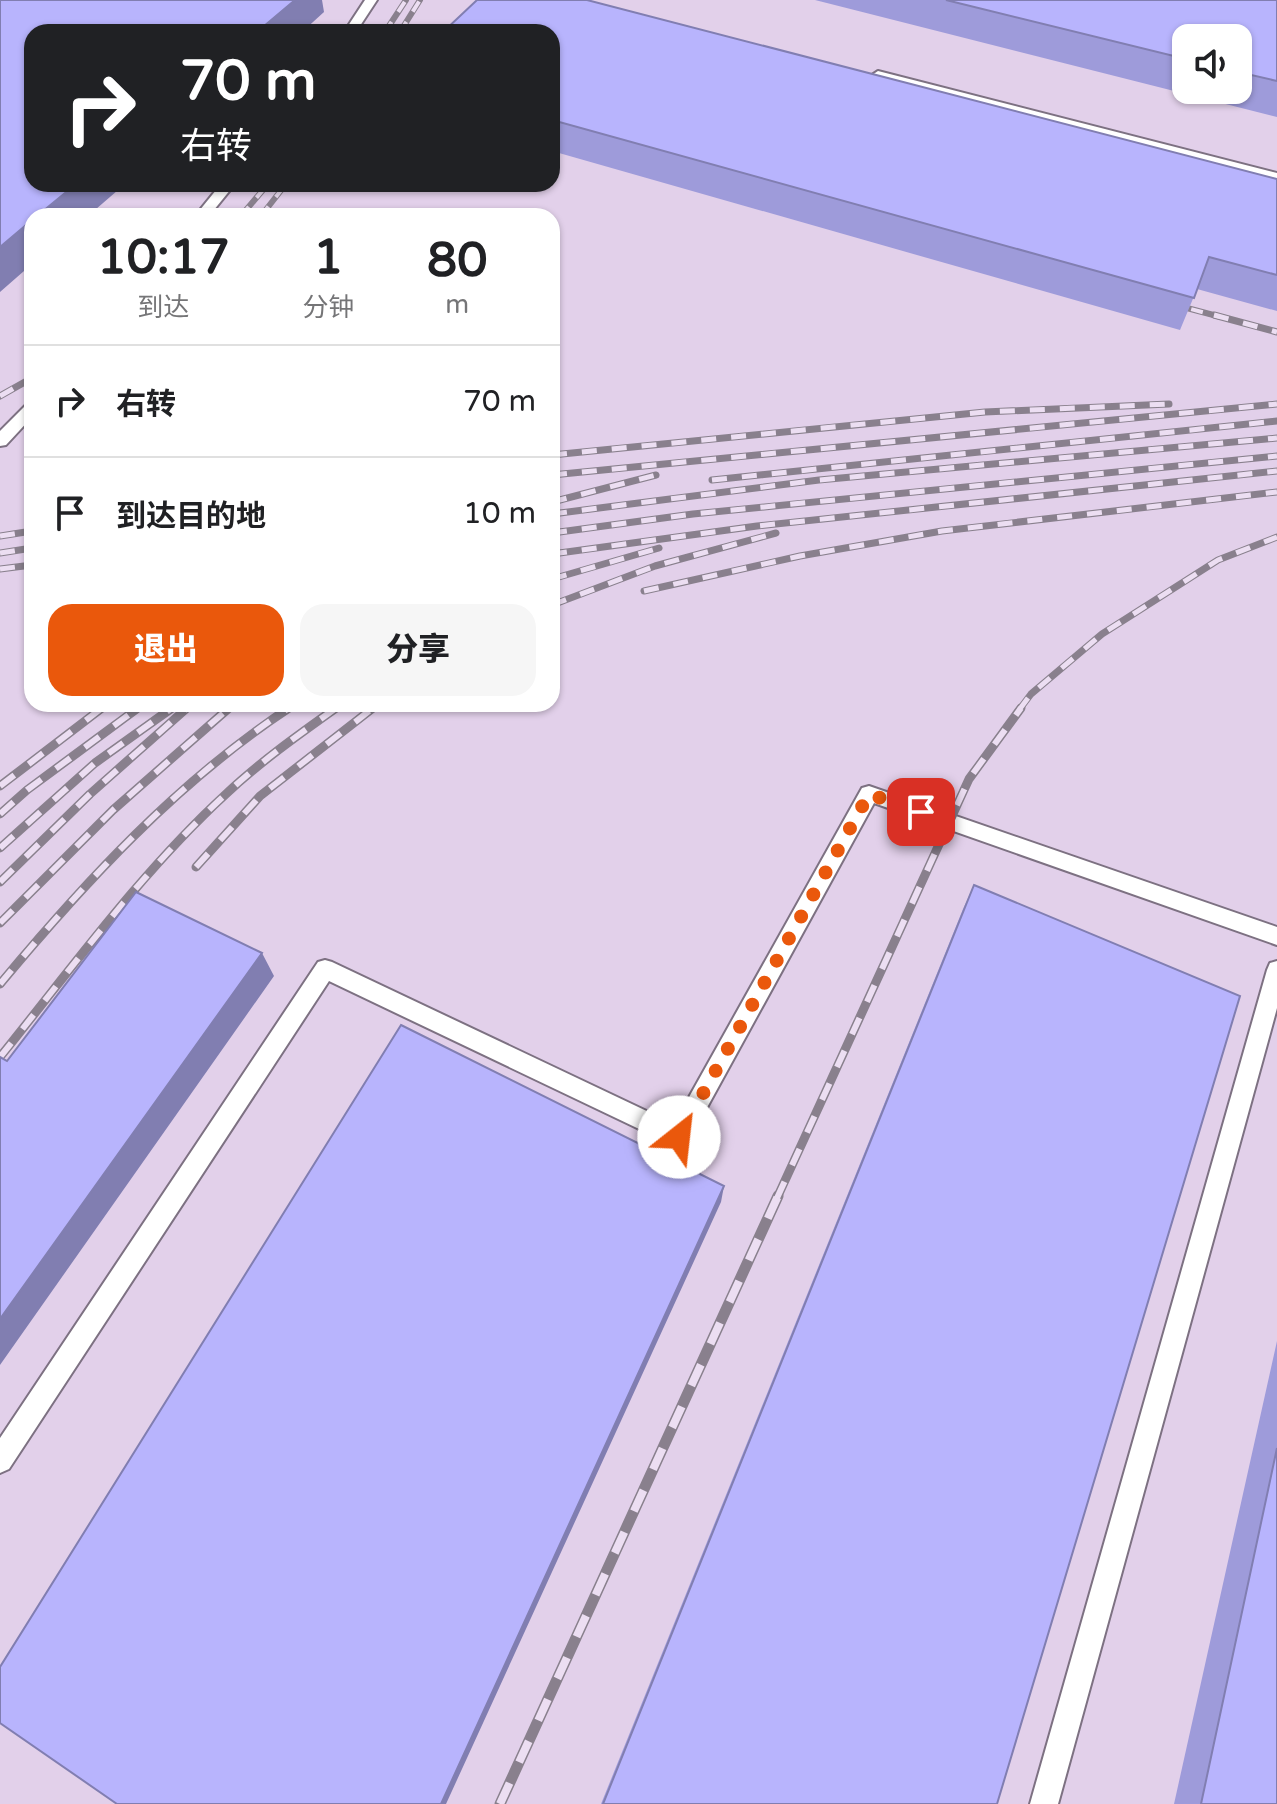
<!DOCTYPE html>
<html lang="zh">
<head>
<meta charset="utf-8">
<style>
  body { margin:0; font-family:"Varela Round","Noto Sans SC",sans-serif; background:#f6f6f6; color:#202124; height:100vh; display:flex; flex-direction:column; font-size:30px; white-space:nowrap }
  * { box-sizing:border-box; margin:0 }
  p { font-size:26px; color:#757577 }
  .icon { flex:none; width:44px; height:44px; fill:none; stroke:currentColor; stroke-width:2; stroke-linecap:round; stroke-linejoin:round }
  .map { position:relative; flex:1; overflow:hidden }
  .sheet { position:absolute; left:24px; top:208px; width:536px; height:504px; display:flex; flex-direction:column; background:#fff; border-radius:24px; box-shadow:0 2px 6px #0004 }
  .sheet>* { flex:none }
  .hud { position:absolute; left:24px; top:24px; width:536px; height:168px; border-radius:24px; box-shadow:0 2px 6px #0004; background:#202124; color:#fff; overflow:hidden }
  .buttons { position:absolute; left:1172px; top:24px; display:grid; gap:16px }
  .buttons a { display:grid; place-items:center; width:80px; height:80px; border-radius:16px; background:#fff; box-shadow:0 2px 6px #0004; font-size:40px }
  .pin { position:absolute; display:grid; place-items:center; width:68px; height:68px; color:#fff; margin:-34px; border-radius:16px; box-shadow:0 4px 12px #0006 }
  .me { position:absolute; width:88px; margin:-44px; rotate:29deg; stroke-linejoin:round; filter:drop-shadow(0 0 6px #0008) }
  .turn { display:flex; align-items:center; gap:28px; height:168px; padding:0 24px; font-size:36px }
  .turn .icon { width:104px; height:104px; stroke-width:2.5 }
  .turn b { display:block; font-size:56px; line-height:68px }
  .eta { display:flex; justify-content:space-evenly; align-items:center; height:136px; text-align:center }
  .eta b { font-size:48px; font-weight:800; line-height:56px }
  .button { display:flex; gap:16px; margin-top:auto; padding:16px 24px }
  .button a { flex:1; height:92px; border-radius:24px; background:#ea580c; color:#fff; font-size:32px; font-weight:800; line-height:92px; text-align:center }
  .button a+a { background:#f6f6f6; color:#202124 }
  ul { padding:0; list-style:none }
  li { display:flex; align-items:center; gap:24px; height:112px; padding:0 24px; border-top:2px solid #e0e0e0 }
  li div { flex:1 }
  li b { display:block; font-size:30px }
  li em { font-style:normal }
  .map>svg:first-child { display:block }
  .built { fill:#e2d0ea; fill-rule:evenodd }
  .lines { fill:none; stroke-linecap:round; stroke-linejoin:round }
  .lane-casing { stroke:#7d7182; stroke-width:4 }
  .lane { fill:#fff; fill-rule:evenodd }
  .rail-far3-casing { stroke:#89808d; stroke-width:6 }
  .rail-far2-casing { stroke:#89808d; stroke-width:7 }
  .rail-far1-casing { stroke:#89808d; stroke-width:9 }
  .rail-casing { stroke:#89808d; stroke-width:11 }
  .rail-far3 { stroke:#ecdef2; stroke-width:4; stroke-dasharray:12; stroke-linecap:butt }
  .rail-far2 { stroke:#ecdef2; stroke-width:5; stroke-dasharray:15; stroke-linecap:butt }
  .rail-far1 { stroke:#ecdef2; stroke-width:6; stroke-dasharray:18; stroke-linecap:butt }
  .rail { stroke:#ecdef2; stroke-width:8; stroke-dasharray:23; stroke-linecap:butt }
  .wall { fill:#9e9bda; fill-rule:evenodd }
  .shaded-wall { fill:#817eb1 }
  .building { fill:#b8b4fd; stroke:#817eb1; stroke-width:2 }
  .route { stroke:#ea580c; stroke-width:14; stroke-dasharray:0 25.2 }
</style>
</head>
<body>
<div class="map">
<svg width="1277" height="1804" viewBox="0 0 1277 1804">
  <rect width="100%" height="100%" fill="#ecdef2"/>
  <path class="built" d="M0,0H1277V1804H0ZM32,32H552V184H32ZM1186,38H1238V90H1186ZM32,216H552V704H32Z"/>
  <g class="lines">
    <defs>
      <path id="lane" d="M365,0H377L356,32H344Z
        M878,71L1277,173V181L874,78L872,75Z
        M221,184H235L209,216H195Z
        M32,403V417L6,445L0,446V431L27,404Z
        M869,786L1277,927V945L874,803L687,1144L679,1148L329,981L9,1469L0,1473V1438L318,962L325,960L332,962L674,1124L862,788Z
        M1277,961V1008L1058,1804H1030L1267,970L1270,963Z"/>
    </defs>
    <use href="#lane" class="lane-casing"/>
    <use href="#lane" class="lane"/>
    <defs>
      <path id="rail-far3" d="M385,32L406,0
        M400,32L420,0
        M241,216L268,184
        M261,216L286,184
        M1168,303L1221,317"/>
      <path id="rail-far2" d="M1214,315L1277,332
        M0,396L32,378
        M552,455L985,412L1169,404
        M552,475L1277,404
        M712,480L1277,421
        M552,502L656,475
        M552,514L819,480L1277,438
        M552,533L693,514L1277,456
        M0,536L32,531
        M0,553L32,548
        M552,554L757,526L1277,471
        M0,569L32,565
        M552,579L659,548
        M644,591L800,556L942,531L1277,492
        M552,605L655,566L776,533
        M99,710L107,704
        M135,710L143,704
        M170,710L178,704
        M185,710L192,704
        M227,710L234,704
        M286,710L295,704
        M333,710L342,704
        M370,710L378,704
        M1019,710L1031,694L1102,634L1218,560L1277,537"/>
      <path id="rail-far1" d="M0,786L102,708
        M0,814L27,790L138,708
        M0,848L95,763L172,708
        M196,867L260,796L373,708
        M0,882L90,794L187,708
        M0,923L113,810L229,708
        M0,984C86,881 176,783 289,708
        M0,1057C72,968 141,872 226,794C260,762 298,735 336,708
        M777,1198L969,779L1021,708"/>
      <path id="rail" d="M500,1804L778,1196"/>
    </defs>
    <use href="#rail-far3" class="rail-far3-casing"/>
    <use href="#rail-far2" class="rail-far2-casing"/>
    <use href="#rail-far1" class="rail-far1-casing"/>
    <use href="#rail" class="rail-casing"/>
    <use href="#rail-far3" class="rail-far3"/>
    <use href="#rail-far2" class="rail-far2"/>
    <use href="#rail-far1" class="rail-far1"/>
    <use href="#rail" class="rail"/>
  </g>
  <path class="wall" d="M815,0H1277V117ZM1186,38H1238V90H1186Z
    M552,32L1277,179V311L1197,289L1180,330L552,151Z
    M974,885L997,1804H601L963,909Z
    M1277,1341V1804H1174Z"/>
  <path class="shaded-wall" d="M295,0H322L324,12L302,32H257Z
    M76,184H125L88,216H37Z
    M32,220V264L0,292V247Z
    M262,953L274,976L0,1365V1319Z
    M724,1186L721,1202L446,1804H441Z"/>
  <path class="building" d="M0,0H295L257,32H32V184H76L37,216H32V220L0,247Z
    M477,0H587L1277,179V275L1209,257L1194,298L552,120V32H443Z
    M946,0H1277V81L1238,72V38H1186V59Z
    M974,885L1240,996L997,1804H603Z
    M136,892L262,953L0,1319V1057L7,1061Z
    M401,1025L724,1186L441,1804H117L0,1723V1667Z
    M1277,1448V1804H1201Z"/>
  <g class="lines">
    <path class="route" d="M679,1137L869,794L921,812"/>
  </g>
</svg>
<div class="buttons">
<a><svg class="icon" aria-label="sound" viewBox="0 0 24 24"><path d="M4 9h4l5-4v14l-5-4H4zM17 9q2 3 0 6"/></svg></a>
</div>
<div class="pin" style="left:921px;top:812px;background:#d93025"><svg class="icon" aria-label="arrive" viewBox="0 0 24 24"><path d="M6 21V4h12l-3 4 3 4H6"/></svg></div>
<svg class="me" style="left:679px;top:1137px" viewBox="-20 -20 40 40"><circle r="19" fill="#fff"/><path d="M0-13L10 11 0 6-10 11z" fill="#ea580c"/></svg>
<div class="hud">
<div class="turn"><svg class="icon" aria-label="right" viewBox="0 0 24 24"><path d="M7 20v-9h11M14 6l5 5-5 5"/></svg><div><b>70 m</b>右转</div></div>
</div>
<section class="sheet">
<div class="eta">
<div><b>10:17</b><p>到达</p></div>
<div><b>1</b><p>分钟</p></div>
<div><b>80</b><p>m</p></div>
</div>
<ul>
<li><svg class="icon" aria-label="right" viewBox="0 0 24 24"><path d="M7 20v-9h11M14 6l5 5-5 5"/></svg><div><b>右转</b></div><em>70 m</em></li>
<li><svg class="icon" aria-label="arrive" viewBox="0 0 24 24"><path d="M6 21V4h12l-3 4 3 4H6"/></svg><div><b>到达目的地</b></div><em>10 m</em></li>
</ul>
<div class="button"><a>退出</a><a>分享</a></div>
</section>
</div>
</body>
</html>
